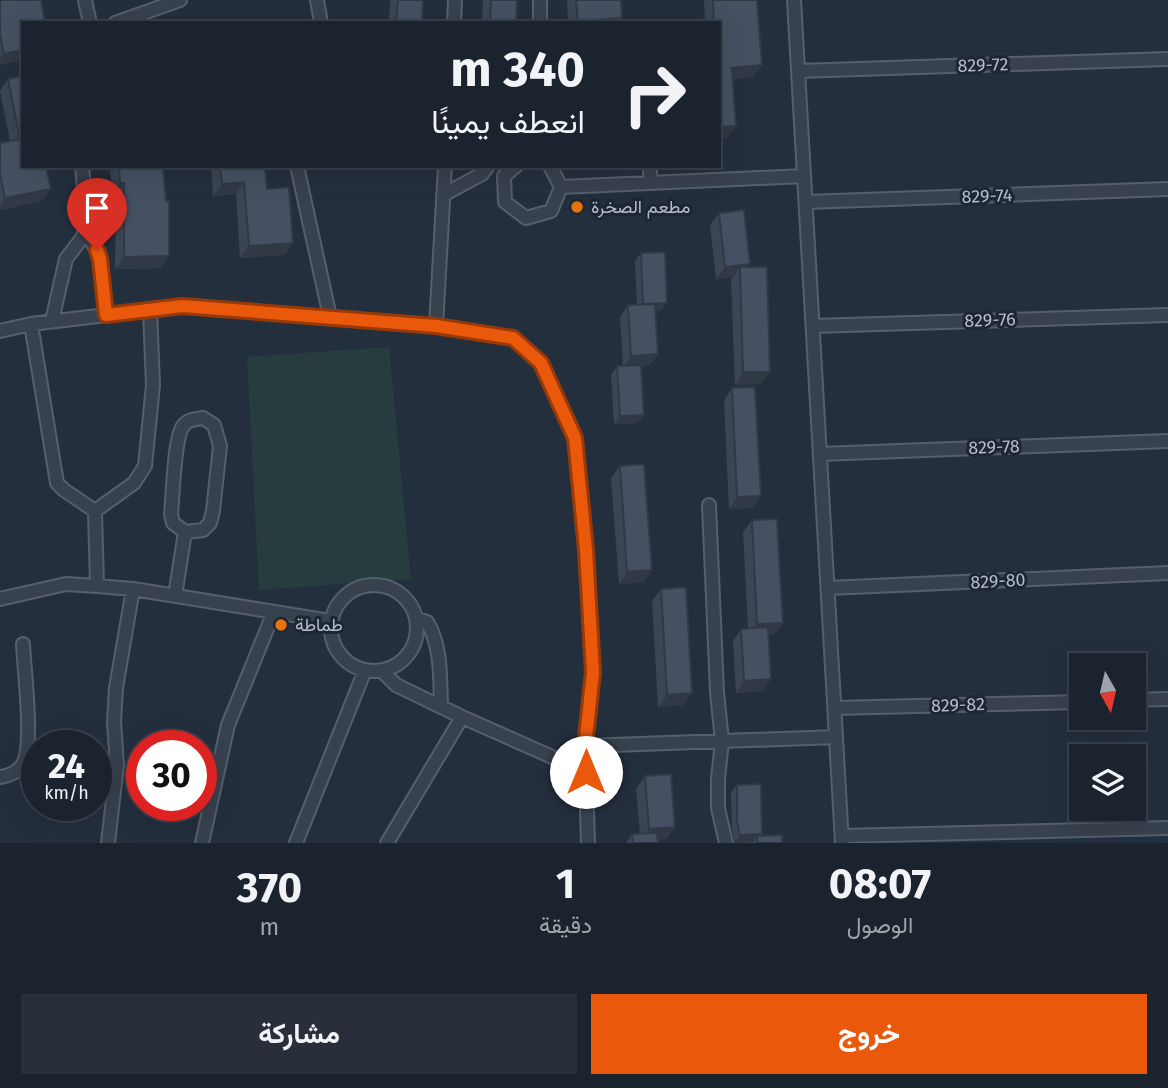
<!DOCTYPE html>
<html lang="ar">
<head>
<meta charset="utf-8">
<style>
  body { margin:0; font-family:"Fira Sans",Vazirmatn,sans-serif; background:#282f3a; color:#f1f3f6; direction:rtl; height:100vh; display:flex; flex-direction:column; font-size:26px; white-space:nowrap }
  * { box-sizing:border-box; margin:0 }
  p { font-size:23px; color:#a0a4aa }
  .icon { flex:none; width:38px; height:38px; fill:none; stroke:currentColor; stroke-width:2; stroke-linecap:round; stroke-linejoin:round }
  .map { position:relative; height:843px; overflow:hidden; direction:ltr }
  .panel { display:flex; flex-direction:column; background:#1b232e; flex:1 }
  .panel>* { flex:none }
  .top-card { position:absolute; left:21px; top:21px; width:700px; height:147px; border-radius:0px; box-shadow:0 7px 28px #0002,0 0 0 2px #39404a; direction:rtl; background:#1b232e; color:#f1f3f6; overflow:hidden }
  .needle { width:46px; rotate:172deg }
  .controls { position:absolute; left:1069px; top:653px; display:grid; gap:14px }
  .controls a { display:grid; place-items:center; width:77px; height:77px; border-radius:0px; background:#1b232e; box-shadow:0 7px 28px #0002,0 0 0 2px #39404a; font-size:35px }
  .speed { position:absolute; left:21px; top:730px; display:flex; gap:14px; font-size:35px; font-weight:700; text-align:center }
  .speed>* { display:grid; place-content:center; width:91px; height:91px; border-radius:50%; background:#1b232e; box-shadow:0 7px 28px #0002,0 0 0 2px #39404a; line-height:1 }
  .speed small { font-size:18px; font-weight:400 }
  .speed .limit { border:10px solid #d22; background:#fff; color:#111 }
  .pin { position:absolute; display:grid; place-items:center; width:60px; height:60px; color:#fff; margin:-72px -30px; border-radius:50% 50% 50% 0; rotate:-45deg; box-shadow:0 0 7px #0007 }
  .pin .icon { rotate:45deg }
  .me { position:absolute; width:77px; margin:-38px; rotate:0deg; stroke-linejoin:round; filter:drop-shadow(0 0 5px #0008) }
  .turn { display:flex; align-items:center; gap:24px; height:147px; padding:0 21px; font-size:32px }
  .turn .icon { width:91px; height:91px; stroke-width:2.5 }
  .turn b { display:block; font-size:49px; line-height:60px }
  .eta { display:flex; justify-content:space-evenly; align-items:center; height:119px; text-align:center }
  .eta b { font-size:42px; font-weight:700; line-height:49px }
  .primary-button { display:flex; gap:14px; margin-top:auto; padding:14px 21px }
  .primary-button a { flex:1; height:80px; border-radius:0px; background:#ea580c; color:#fff; font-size:28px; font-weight:700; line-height:80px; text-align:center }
  .primary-button a+a { background:#282f3a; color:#f1f3f6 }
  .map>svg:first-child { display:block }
  .green { fill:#263c3f }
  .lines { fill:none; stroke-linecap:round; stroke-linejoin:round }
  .street-casing { stroke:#565f6c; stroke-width:16 }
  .street { stroke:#38414e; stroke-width:12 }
  .wall { fill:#3b4654 }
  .shaded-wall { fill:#303945 }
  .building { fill:#455162; stroke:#303945; stroke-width:2 }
  .route-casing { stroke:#983908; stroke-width:18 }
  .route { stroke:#ea580c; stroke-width:12 }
  .food-dot { fill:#e8710a; stroke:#1d2633; stroke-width:2.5 }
  .labels { text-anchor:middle; stroke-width:6; stroke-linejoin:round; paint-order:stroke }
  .street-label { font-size:18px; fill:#b4bcc9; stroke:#1d2633 }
  .poi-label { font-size:18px; fill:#b4bcc9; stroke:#1d2633; text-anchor:start }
</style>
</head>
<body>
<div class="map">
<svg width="1168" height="843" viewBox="0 0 1168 843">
  <rect width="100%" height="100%" fill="#242f3e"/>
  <path class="green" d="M389,347L411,579L259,590L247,357Z"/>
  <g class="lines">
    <defs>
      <path id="street" d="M85,0L90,23
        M317,0L321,23
        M794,0L842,843
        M115,23L180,0
        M454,23L455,0
        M540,23V0
        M798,71L1168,59
        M297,166L330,317
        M516,166L504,176L505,202L526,218L551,211L561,187L550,166
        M650,183V166
        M561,187L804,176
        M443,195L482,174L488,166
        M806,202L1168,189
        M85,232L97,250L100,259L106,315
        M52,321L66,259L82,238L87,226L82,166
        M31,324L57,483L64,490L95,511
        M436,326L445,166
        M813,326L1168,315
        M0,331L31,324L182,306L436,326L513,338L541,363L575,437L586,549L593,672L585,746L588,843
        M203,418L214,425L220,446L213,511L210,523L203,530L185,532L173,523L171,514C173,496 174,438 183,426C188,419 196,419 203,418Z
        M820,454L1168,441
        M709,505L717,692L722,741L718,779V808L726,843
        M331 628a43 43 0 1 1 86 0a43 43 0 1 1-86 0Z
        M97,586L95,511L134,483L145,466L153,385L150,310
        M828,588L1168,573
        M175,596L185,532
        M0,599L66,584L97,586L133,589L330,621
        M417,619L427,622C442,646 440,680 441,707
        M382,671L396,685L462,717L586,772
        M1134,700L1168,699
        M835,708L1082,702
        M585,746L836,737
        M0,777C8,776 18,772 23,764C34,745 24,669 23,644
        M842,836L1168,828
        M108,843L117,765L114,722L116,688L133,589
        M202,843L228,725L274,612
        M296,843L365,670
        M387,843L462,717"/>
    </defs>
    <use href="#street" class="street-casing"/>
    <use href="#street" class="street"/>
  </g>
  <path class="wall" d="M0,0L23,23V60L0,65Z
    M390,0H423L422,23H389Z
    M483,0H517L516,23H482Z
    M567,0H621L619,23H568Z
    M704,0H757L753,77L732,79L727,138H719V23H705Z
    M8,79L42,201L0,210V143L10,141L0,91Z
    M110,166H163L169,256L161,268L115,269L116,195H112Z
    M211,166H265L267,189L293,243L285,255L240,258L236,194L213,196Z
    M719,213L748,267L761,384L735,385L731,279L733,277L716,279L710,225Z
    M641,253L661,311H655L658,354L649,366L641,367L638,423L614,424L611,375L617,366H623L620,317L628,305H637L635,261Z
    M732,388L761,496L752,508L729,509L724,401Z
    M620,466L652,570L643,582L619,584L611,478Z
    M752,520L774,635H769L763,691L736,693L733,641L741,629L748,628L743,532Z
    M661,589L684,705L658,707L652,601Z
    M645,776L667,839L658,840V843H626L632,834H640L636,789Z
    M737,785L762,834L761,836L782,843H735L732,829L731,793Z"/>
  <path class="shaded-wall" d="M622,18L619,23H576L578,21Z
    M23,50V60L0,65V59L4,54Z
    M762,65L753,77L723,80L732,68Z
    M736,126L727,138H719V127Z
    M244,182L236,194L213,196L222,184Z
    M120,183H124L116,195H112Z
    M51,189L42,201L0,210V206L5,198Z
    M293,243L285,255L240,258L249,246Z
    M169,256L161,268L115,269L124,257Z
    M750,264L742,276L740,267L733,277L716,279L725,267Z
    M667,303L661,311L637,312L643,304Z
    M658,354L649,366L623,368L631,356Z
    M743,372H770L761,384L735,385Z
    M644,415L638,423L614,424L620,416Z
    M761,496L752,508L729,509L737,497Z
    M652,570L643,582L619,584L627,572Z
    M783,623L774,635L749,636L757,624Z
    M771,679L763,691L736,693L744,681Z
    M692,693L684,705L658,707L667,695Z
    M675,827L667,839L640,841L649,829Z
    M762,834L757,841V836L753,842L735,843L740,835Z"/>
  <path class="building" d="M0,0H41L45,23H23V50L4,54L0,35Z
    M398,0H423L422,23H396Z
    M491,0H517L516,23H490Z
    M576,0H621L622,18L578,21Z
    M713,0H757L762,65L732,68L736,126L719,127V23H714Z
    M23,76V166H46L51,189L5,198L0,174V143L20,139L8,79Z
    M119,166H163L166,201H169V256L124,257V183H120Z
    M220,166H265L267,189L289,187L293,243L249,246L244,182L222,184Z
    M744,210L750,264L725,267L719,213Z
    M665,252L667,303L643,304L641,253Z
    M740,267H767L770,372H743Z
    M655,304L658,354L631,356L628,305Z
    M641,365L644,415L620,416L617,366Z
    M755,387L761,496L737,497L732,388Z
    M644,464L652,570L627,572L620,466Z
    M777,519L783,623L757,624L752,520Z
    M686,587L692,693L667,695L661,589Z
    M768,627L771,679L744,681L741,629Z
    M671,774L675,827L649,829L645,776Z
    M761,784L762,834L740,835L737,821V785Z
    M657,833L658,843H633L632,834Z
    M782,835V843H757V836Z"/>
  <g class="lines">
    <defs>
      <path id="route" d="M97,250L100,259L106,315L182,306L436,326L513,338L541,363L575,438L586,550L593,672L585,746L586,772"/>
    </defs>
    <use href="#route" class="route-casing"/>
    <use href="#route" class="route"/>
  </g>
  <g class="food-dot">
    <circle cx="577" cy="207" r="7"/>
    <circle cx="281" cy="625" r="7"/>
  </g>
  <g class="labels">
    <g class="street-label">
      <text transform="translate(983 65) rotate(-2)" y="6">829-72</text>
      <text transform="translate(987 196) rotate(-2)" y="6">829-74</text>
      <text transform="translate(990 320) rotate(-2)" y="6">829-76</text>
      <text transform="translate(994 447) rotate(-2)" y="6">829-78</text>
      <text transform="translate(998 581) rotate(-3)" y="6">829-80</text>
      <text transform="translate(958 705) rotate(-2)" y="6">829-82</text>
    </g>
    <g class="poi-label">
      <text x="591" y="213">مطعم الصخرة</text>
      <text x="295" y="631">طماطة</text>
    </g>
  </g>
</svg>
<div class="controls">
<a><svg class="needle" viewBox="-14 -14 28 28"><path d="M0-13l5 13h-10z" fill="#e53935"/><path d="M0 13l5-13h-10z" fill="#a0a4aa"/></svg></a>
<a><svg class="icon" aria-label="layers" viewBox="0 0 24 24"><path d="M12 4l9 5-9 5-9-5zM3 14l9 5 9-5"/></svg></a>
</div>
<div class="speed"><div>24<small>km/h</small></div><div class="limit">30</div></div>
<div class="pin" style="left:97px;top:250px;background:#d93025"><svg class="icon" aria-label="arrive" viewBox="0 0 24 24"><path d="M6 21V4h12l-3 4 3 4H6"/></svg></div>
<svg class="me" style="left:586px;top:772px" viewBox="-20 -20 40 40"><circle r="19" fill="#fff"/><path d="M0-13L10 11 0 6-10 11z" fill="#ea580c"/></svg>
<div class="top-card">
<div class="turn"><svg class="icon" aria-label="right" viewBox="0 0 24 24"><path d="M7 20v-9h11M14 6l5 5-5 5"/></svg><div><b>340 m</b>انعطف يمينًا</div></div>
</div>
</div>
<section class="panel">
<div class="eta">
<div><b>08:07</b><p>الوصول</p></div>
<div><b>1</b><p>دقيقة</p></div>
<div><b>370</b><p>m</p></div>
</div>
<div class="primary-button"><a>خروج</a><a>مشاركة</a></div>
</section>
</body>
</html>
